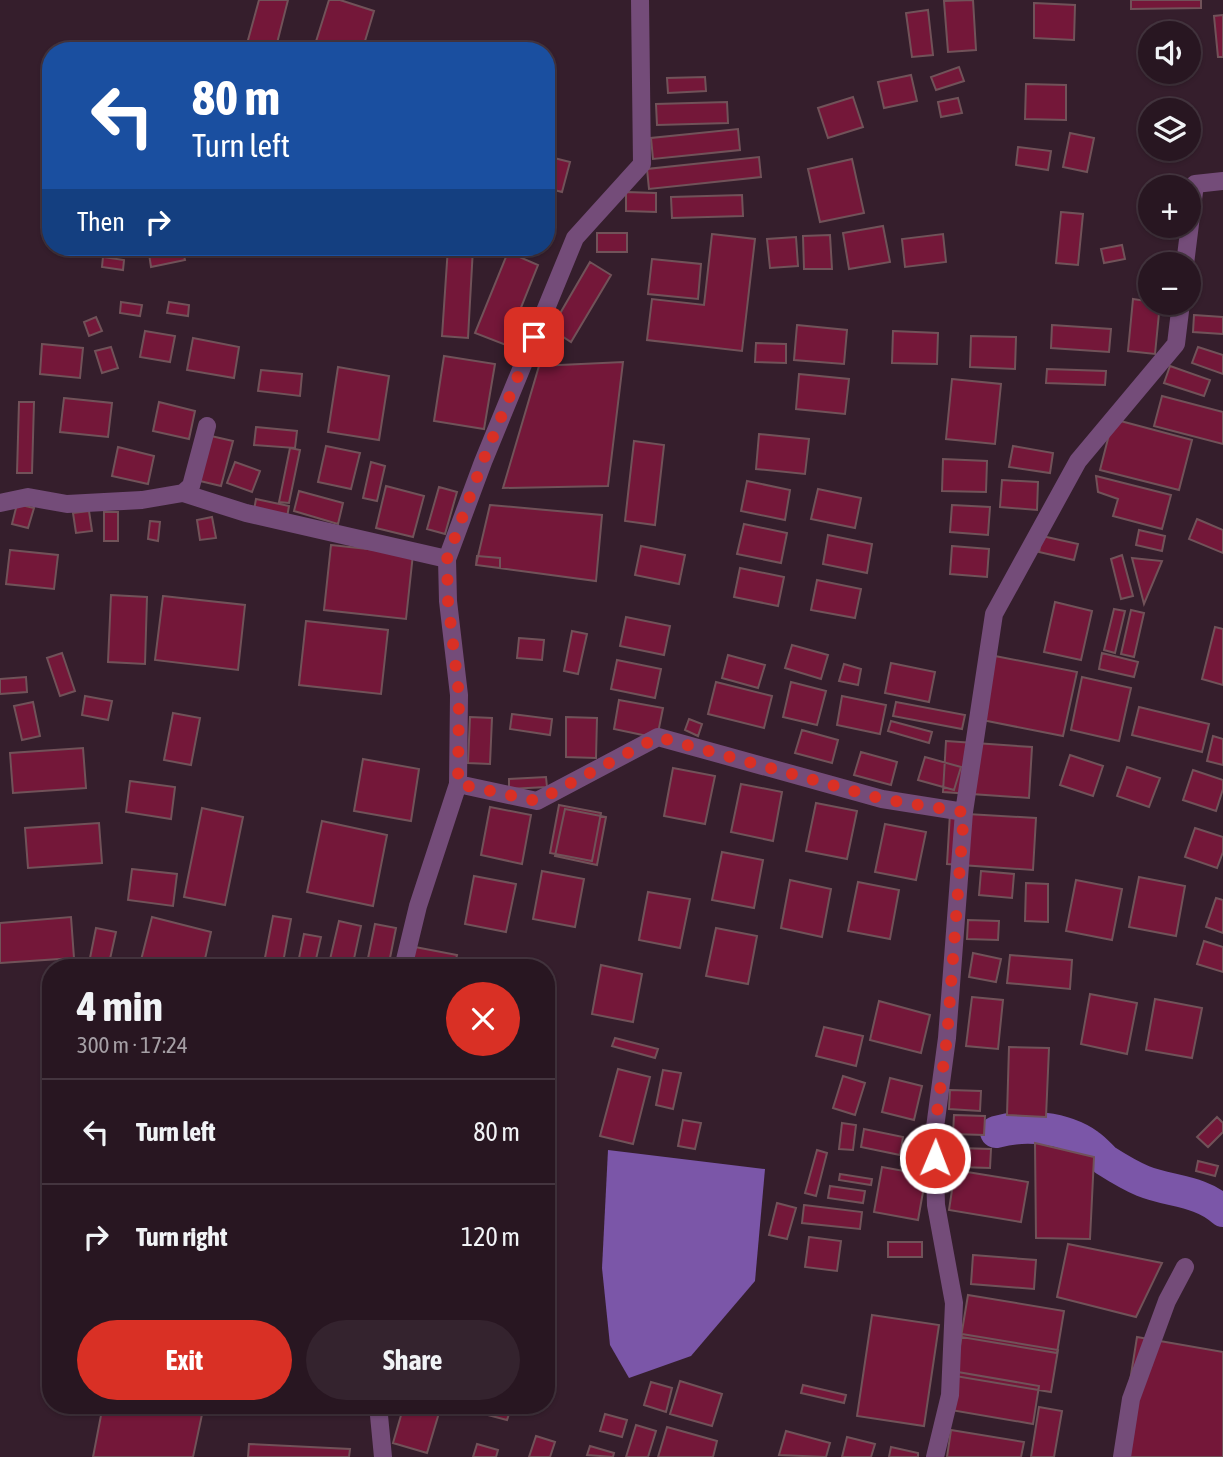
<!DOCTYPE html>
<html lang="en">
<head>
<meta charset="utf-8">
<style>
  body { margin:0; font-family:"Asap Condensed",sans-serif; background:#34232e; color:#f1f3f6; height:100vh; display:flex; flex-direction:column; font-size:26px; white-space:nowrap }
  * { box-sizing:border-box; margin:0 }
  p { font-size:23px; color:#a59fa5 }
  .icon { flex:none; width:38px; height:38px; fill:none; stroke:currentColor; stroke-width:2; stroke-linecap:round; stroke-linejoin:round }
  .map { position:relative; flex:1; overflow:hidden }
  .details { position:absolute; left:42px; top:959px; width:513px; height:455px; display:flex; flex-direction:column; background:#281621; border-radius:28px; box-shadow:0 2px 5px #0004,0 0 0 2px #44353f }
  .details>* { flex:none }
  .hud { position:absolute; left:42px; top:42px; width:513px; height:214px; border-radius:28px; box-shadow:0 2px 5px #0004,0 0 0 2px #44353f; background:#1a4fa0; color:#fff; overflow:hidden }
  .buttons { position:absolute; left:1138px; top:21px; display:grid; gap:14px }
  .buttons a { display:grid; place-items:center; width:63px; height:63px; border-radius:50%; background:#281621; box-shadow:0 2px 5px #0004,0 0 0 2px #44353f; font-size:35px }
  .pin { position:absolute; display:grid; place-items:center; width:60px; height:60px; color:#fff; margin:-30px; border-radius:14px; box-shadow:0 4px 10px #0006 }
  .me { position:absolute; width:77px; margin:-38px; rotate:1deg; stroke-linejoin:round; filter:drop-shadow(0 0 5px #0008) }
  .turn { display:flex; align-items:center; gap:24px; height:147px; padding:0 35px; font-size:32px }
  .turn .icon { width:91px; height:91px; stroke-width:2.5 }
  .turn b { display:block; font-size:49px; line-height:60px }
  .then { display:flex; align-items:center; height:66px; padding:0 35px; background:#0003; gap:14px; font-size:26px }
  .round { display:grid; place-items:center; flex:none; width:74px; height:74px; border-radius:37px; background:#34232e }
  .overview { display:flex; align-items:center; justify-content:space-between; height:119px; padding:0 35px }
  h1 { font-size:42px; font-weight:700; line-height:52px }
  .primary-button { display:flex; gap:14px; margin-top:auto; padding:14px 35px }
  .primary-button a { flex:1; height:80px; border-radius:42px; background:#d93025; color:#fff; font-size:28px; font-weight:700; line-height:80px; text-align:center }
  .primary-button a+a { background:#34232e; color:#f1f3f6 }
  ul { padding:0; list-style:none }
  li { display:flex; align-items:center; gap:21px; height:105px; padding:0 35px; border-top:2px solid #44353f }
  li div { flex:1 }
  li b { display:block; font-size:26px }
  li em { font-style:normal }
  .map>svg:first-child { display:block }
  .water { fill:#7b56a8 }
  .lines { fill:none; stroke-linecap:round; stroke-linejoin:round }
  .canal { stroke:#7b56a8; stroke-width:32 }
  .building { fill:#741739; stroke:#715259; stroke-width:2 }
  .minor { stroke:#744c79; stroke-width:18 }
  .route { stroke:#d93025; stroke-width:12; stroke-dasharray:0 21.6 }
</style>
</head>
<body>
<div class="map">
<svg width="1223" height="1457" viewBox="0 0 1223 1457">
  <rect width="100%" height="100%" fill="#351e2c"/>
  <path class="water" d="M608,1150L765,1169L755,1281L691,1356L629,1378L610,1345L602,1268Z"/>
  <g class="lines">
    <path class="canal" d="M996,1132C1025,1124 1064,1127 1089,1145C1095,1149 1100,1155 1105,1160C1116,1167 1131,1176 1143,1181C1170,1192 1200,1190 1223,1211"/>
  </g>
  <path class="building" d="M259,0H288L275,51H245Z
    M329,0H340L374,11L362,51H313Z
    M973,0L976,50L948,52L944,1Z
    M1131,0H1201V8L1131,9Z
    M1034,3L1075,5L1074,40L1034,38Z
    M928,10L933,55L912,57L906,13Z
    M1223,15V57H1218L1214,16Z
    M959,67L964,81L936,90L931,77Z
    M911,75L917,101L884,108L878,82Z
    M705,77L706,91L668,93L667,78Z
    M1026,84L1066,85V120L1025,119Z
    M853,97L863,127L828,138L818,108Z
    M958,98L962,113L941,117L938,102Z
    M727,102L728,123L657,125L656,104Z
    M738,129L740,150L653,159L651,138Z
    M1070,133L1094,138L1087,172L1063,167Z
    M1018,147L1051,151L1048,170L1016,165Z
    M546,156L570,162L562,192L546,188Z
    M759,157L761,177L649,189L647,169Z
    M852,159L864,213L820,222L808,169Z
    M626,192L656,193V212L626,211Z
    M742,195L743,216L672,218L671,197Z
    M1061,212L1083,214L1078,265L1056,263Z
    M883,226L890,262L849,269L843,233Z
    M597,233H627V252H597Z
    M712,234L755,239L742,351L647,340L652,299L704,305Z
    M943,234L946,262L905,267L902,239Z
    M830,235L832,269H804L803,236Z
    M796,237L798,266L770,268L767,239Z
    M1122,245L1125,259L1104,263L1101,249Z
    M148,247H182L185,260L151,267Z
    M448,247L473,248L468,338L442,336Z
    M508,252L538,265L506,345L475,333Z
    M103,257L124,260L123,270L102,267Z
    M652,259L701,264L698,299L648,294Z
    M590,262L611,275L571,342L551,329Z
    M1133,299L1160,303L1155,354L1128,351Z
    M121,302L142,305L140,316L120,313Z
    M169,302L189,305L188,316L167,313Z
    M1194,315L1223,317V334L1193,332Z
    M96,317L102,331L89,336L84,322Z
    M797,325L847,330L844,364L794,360Z
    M1052,325L1111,329L1109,352L1051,348Z
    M145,331L175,336L170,362L140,357Z
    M893,331L938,333L937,364L892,363Z
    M971,336L1016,337L1015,369L970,367Z
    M193,338L239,347L234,378L187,370Z
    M756,343L786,344V363L755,362Z
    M42,344L83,348L80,378L40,374Z
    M111,347L118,368L102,373L95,351Z
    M1198,347L1223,355V374L1192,363Z
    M444,356L495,364L484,429L434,421Z
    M623,362L608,486L503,488L539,366Z
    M1170,366L1210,380L1204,396L1164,383Z
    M338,367L389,376L379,440L328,432Z
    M1047,369L1106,371L1105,385L1046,383Z
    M261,370L302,374L300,396L258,391Z
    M799,374L849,379L845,414L796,409Z
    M952,379L1001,384L995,444L946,439Z
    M1162,396L1223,412V444L1154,426Z
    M64,398L112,403L108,437L60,432Z
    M19,402H34L32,473H17Z
    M159,402L195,411L189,439L153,431Z
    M1113,419L1192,440L1179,490L1100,470Z
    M256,427L297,431L295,448L254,445Z
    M759,434L809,439L805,474L756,469Z
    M211,436L233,441L221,486L200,481Z
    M634,441L664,445L655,525L625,521Z
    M326,446L360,453L351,489L318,482Z
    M1013,446L1053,453L1050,473L1009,467Z
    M118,447L154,456L148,484L112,476Z
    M290,448L300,450L289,503L279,502Z
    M943,459L987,461L986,492L942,491Z
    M235,462L260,471L252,492L227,483Z
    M371,462L385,466L377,501L363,498Z
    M1096,476L1171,495L1162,529L1113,516L1118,499L1098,492Z
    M1002,480L1038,482L1037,510L1000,507Z
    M747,481L790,490L785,520L741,511Z
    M386,486L424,496L413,537L376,528Z
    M439,487L457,492L445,534L427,529Z
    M818,489L861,498L855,528L811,519Z
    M299,491L343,503L338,524L294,511Z
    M256,499L289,506L287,517L254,510Z
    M17,504L34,508L28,528L12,524Z
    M490,505L602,515L596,581L476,565Z
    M952,505L990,507L988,535L950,532Z
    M89,511L92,531L76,533L73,513Z
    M104,512H118V541H104Z
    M212,517L216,538L200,540L197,520Z
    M1197,519L1223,530V553L1189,539Z
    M150,521L160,522L158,541L148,539Z
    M744,524L787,533L781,563L737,554Z
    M1139,530L1165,536L1162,551L1136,545Z
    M828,535L872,544L867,573L823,564Z
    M1042,536L1078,544L1074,560L1039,552Z
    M331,545L413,554L406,619L324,610Z
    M641,546L685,555L679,584L635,575Z
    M952,546L989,549L987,577L950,574Z
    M10,550L58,555L54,589L6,584Z
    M1122,555L1133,596L1121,599L1111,559Z
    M477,556L500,558V568L476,565Z
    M1132,558L1162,561L1144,604Z
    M740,568L784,577L778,606L734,597Z
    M817,580L861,589L855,618L811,610Z
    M111,595L147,597L145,664L108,662Z
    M163,596L245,605L238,670L155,660Z
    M1055,602L1092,611L1081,660L1044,652Z
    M1114,609L1125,611L1115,653L1104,650Z
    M1131,610L1144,613L1134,657L1121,654Z
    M626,617L670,626L664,655L620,646Z
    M306,621L388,630L381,694L299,685Z
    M1215,627L1223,629V685L1202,679Z
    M572,631L587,634L578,674L564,671Z
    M519,638L544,640L542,660L517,658Z
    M792,645L828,655L821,679L785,668Z
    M62,653L75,691L60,696L47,658Z
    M1102,653L1138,662L1134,677L1099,669Z
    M728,655L765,665L758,688L722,678Z
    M995,656L1077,672L1063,736L982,720Z
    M617,660L661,669L655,698L611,689Z
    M891,663L935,672L929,702L885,693Z
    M844,664L861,669L858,685L839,681Z
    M26,677L27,692L0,694V679Z
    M1082,677L1131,688L1119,741L1071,730Z
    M716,682L772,696L764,728L708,714Z
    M791,682L826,691L817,725L783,717Z
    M85,696L112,701L108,720L82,715Z
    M842,696L886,705L880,734L837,725Z
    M619,700L663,708L657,738L614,729Z
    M33,702L40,736L22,740L14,706Z
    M896,702L965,715L962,729L893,716Z
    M1139,707L1209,724L1202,752L1132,735Z
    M173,713L200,718L191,765L164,760Z
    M512,714L552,719L550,735L510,729Z
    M470,717L492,718L490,764L468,763Z
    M566,717L597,718L596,758L566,757Z
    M689,719L702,724L698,736L685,730Z
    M891,721L932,732L929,743L888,731Z
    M802,730L838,740L832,763L795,753Z
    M1213,736L1223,739V765L1207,761Z
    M946,741L1032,747L1029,798L943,792Z
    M83,748L86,788L13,793L10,753Z
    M861,752L897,762L891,785L854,775Z
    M1070,755L1103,766L1093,796L1060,785Z
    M925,757L961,767L954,790L918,780Z
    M363,759L419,769L411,821L354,811Z
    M1127,767L1160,778L1149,807L1117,796Z
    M673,768L715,776L705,824L664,816Z
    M1193,770L1223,780V789L1216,811L1183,800Z
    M546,777L547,787L509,789V779Z
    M130,781L175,787L171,819L126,812Z
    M741,784L782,792L773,841L731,832Z
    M816,803L857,811L847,859L806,851Z
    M559,805L601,813L592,861L550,853Z
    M490,807L531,815L522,864L481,855Z
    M202,808L243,817L225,905L184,897Z
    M565,809L606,817L597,865L555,856Z
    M950,813L1036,818L1033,870L947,864Z
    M322,821L387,835L373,906L307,892Z
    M99,823L102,863L28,868L25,828Z
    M885,824L926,832L916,880L875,872Z
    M1195,828L1223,837V852L1217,868L1185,857Z
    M722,852L763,860L754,908L712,900Z
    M132,869L177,874L173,906L128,900Z
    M542,871L584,879L575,927L533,919Z
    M981,871L1014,874L1012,898L979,895Z
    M474,876L516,884L506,932L465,924Z
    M1139,877L1185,886L1176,936L1129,927Z
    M790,880L831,889L822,937L781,928Z
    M1076,880L1122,889L1112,940L1066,931Z
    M858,882L899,890L890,939L848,931Z
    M1026,883L1048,884V922L1025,921Z
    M648,892L690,899L680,948L639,940Z
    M1216,898L1223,900V933L1206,927Z
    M273,916L291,919L282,968H263Z
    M71,917L74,958L0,963V923Z
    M152,917L211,932L203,968H139Z
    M968,920L999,921L998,940L967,939Z
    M339,921L361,926L352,968H328Z
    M375,924L396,928L388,968H366Z
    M96,928L116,932L108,968H88Z
    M716,928L757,936L748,984L706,976Z
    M304,934L321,937L314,968H297Z
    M1204,941L1223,947V972L1197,964Z
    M415,947L457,955L454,968H411Z
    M973,953L1001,959L996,982L969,977Z
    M1010,955L1072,960L1070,989L1007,983Z
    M495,961L527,968H494Z
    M601,965L642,974L633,1022L592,1014Z
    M1090,994L1137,1003L1127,1054L1081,1044Z
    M972,997L1003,1000L998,1049L966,1046Z
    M1155,999L1202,1008L1192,1058L1146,1050Z
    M879,1001L930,1015L921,1053L870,1040Z
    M824,1027L863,1036L856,1066L816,1056Z
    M615,1038L658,1049L655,1058L612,1046Z
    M1009,1047L1049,1048L1046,1117L1007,1115Z
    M618,1069L650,1077L633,1144L600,1136Z
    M663,1070L681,1073L673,1109L656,1105Z
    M843,1076L865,1083L855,1115L833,1108Z
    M890,1078L922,1086L914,1120L882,1112Z
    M950,1090L981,1091L980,1111L949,1109Z
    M954,1115L985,1116L984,1135L953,1134Z
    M1217,1117L1223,1123V1132L1208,1147L1197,1137Z
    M683,1120L701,1123L695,1149L678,1146Z
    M842,1123L856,1125L853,1150L839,1149Z
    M864,1129L903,1137L900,1155L861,1147Z
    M1035,1143L1094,1157L1090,1239L1036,1238Z
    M960,1148L991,1149L990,1168L959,1167Z
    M817,1150L827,1153L816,1196L805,1193Z
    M1198,1161L1218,1166L1215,1176L1196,1171Z
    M882,1167L926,1175L918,1220L874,1212Z
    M955,1170L1028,1182L1021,1222L949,1210Z
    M840,1174L872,1179L871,1185L839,1180Z
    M830,1186L865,1191L863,1203L828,1198Z
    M777,1203L796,1208L787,1239L769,1235Z
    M804,1205L862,1212L860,1229L802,1223Z
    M809,1237L841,1241L837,1271L805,1267Z
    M888,1242H922V1257H888Z
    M1068,1244L1162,1263L1136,1317L1057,1297Z
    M973,1255L1036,1260L1034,1289L971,1284Z
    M546,1291H550L552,1320L546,1321Z
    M968,1295L1064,1311L1057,1353L961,1337Z
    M872,1315L939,1325L924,1426L857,1416Z
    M962,1334L1058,1350L1051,1392L955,1376Z
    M1137,1337L1223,1352V1457H1118Z
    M952,1371L1039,1386L1033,1424L945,1409Z
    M680,1381L722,1394L712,1426L670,1414Z
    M651,1382L672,1388L666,1412L644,1405Z
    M803,1385L846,1395L844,1403L801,1393Z
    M103,1405H204L193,1457H93Z
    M404,1405H412L439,1413L427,1453L393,1443Z
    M455,1405H474L472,1413L455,1408Z
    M486,1405H512L507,1420L484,1414Z
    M1039,1407L1062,1411L1054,1457H1031Z
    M605,1414L627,1420L622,1437L600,1431Z
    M636,1425L656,1431L648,1457H626Z
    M667,1427L717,1441L713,1457H658Z
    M951,1430L1024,1442L1021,1457H947Z
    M786,1431L830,1443L826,1457L779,1455Z
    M536,1436L555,1442L550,1457H529Z
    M847,1437L875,1444L871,1457H842Z
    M249,1444L350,1449L349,1457H248Z
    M477,1444L498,1450L496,1457H473Z
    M590,1446L614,1453L613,1457L587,1455Z
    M891,1447L918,1453V1457H889Z"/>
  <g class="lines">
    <path class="minor" d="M1185,264L1195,184L1223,181
      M183,493L246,513L447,559
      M0,503L28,497L67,504L142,500L183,493L191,486L207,426
      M458,784L537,801L658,737L882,799L964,812L994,614L1078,461L1176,344L1181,303
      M403,968L418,906L458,784L459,695L448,601L447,559L483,462L575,238L642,164L640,0
      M378,1405L383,1457
      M935,1457L950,1395L954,1303L936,1205L934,1135L947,1038L964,812
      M1122,1457L1131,1399L1167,1301L1185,1267"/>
  </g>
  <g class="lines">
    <path class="route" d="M534,337L483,461L447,559L448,601L459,695L458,784L537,801L658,737L882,799L964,812L947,1038L934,1135L935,1158"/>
  </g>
</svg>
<div class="buttons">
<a><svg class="icon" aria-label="sound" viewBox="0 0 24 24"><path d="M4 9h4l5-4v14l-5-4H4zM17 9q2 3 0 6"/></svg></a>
<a><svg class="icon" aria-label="layers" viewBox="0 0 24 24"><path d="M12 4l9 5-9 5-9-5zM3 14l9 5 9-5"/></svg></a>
<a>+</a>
<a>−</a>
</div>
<div class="pin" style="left:534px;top:337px;background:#d93025"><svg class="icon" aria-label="arrive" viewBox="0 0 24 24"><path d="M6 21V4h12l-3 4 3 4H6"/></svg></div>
<svg class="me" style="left:935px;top:1158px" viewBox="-20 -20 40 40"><circle r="17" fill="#d93025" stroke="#fff" stroke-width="3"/><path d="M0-11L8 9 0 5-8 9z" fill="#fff"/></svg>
<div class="hud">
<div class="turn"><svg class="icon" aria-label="left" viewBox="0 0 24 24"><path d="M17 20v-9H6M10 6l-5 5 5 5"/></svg><div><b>80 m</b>Turn left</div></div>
<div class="then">Then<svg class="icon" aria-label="right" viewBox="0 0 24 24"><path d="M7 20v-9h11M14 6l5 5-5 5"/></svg></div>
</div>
<section class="details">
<div class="overview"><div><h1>4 min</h1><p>300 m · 17:24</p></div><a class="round" style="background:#d93025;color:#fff"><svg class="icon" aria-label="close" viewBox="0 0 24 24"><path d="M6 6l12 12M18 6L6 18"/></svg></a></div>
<ul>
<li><svg class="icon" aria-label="left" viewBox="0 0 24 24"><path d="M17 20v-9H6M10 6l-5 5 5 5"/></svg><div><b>Turn left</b></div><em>80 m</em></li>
<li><svg class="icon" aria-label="right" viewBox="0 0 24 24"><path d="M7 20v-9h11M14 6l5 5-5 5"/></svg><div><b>Turn right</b></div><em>120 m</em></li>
</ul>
<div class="primary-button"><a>Exit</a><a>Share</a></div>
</section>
</div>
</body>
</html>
